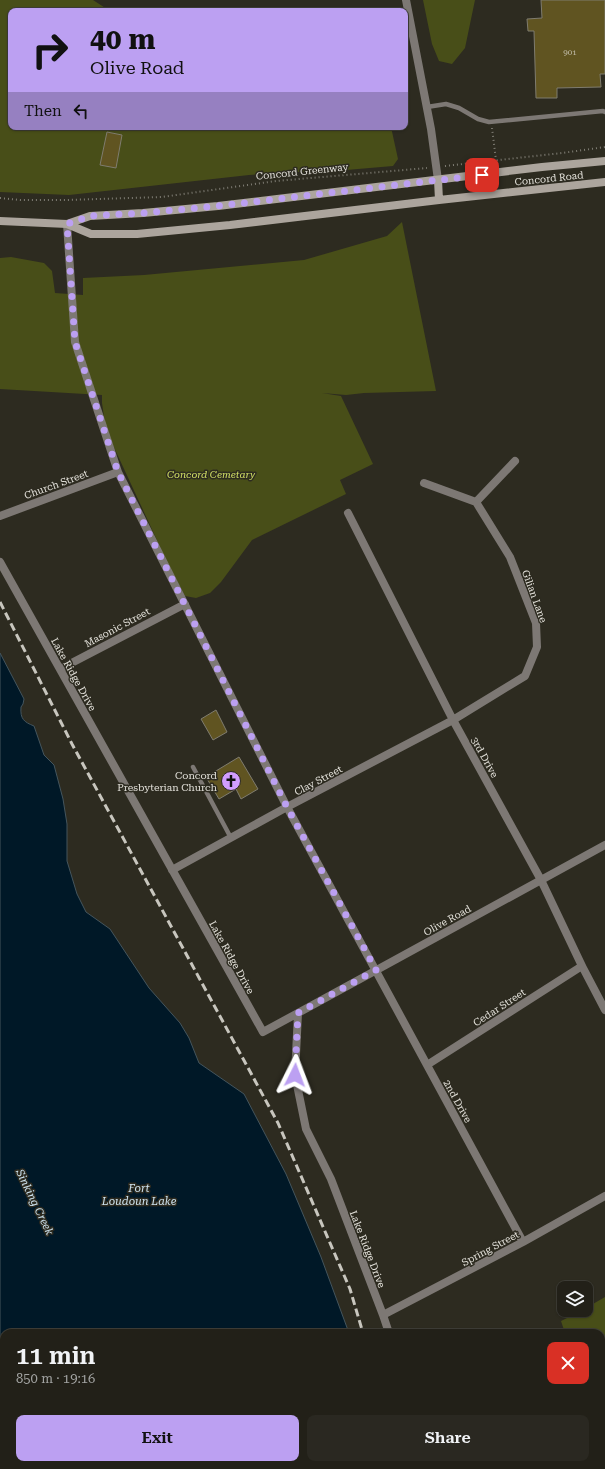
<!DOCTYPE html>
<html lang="en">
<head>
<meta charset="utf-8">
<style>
  body { margin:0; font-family:"Roboto Serif",serif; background:#2a2821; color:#f1f3f6; height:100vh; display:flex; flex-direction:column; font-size:15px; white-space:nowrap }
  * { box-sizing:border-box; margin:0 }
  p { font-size:13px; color:#a2a3a2 }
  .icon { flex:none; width:22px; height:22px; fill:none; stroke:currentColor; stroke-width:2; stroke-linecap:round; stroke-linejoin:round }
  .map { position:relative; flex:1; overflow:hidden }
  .details { position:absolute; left:0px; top:1329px; width:605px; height:140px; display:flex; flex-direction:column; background:#222018; border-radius:12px 12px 0 0; box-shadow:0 1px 3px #0004,0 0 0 1px #3f3e37 }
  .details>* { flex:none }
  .top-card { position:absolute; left:8px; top:8px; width:400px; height:122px; border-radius:8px; box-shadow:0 1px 3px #0004,0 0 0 1px #3f3e37; background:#bca0f2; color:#111; overflow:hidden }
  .fabs { position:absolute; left:557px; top:1281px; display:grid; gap:8px }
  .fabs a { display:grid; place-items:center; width:36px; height:36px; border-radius:8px; background:#222018; box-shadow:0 1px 3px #0004,0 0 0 1px #3f3e37; font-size:20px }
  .pin { position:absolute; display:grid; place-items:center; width:34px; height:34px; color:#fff; margin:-17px; border-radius:8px; box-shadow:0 2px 6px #0006 }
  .me { position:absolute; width:44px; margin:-22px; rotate:3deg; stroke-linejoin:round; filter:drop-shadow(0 0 3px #0008) }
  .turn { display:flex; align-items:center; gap:14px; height:84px; padding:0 16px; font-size:18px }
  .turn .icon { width:52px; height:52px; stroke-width:2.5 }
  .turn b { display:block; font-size:28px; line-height:34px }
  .then { display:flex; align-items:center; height:38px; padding:0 16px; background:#0003; gap:8px; font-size:15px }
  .round { display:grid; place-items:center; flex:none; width:42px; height:42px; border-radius:8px; background:#2a2821 }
  .head { display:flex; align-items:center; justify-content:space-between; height:68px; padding:0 16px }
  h1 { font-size:24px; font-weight:600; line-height:30px }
  .cta { display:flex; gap:8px; margin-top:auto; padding:8px 16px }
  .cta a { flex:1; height:46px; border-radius:8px; background:#bca0f2; color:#111; font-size:16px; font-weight:600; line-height:46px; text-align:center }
  .cta a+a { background:#2a2821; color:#f1f3f6 }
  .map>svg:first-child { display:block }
  .green { fill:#484e18 }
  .water { fill:#001827; stroke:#44555d }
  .building { fill:#605421; stroke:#7f7c6f }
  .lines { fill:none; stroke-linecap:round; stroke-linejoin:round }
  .path { stroke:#7f7d74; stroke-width:2; stroke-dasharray:1 3; stroke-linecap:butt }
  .lane { stroke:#7d7874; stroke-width:4.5 }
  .street { stroke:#7d7874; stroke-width:8 }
  .secondary { stroke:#aca59d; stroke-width:8 }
  .rail { stroke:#c8c6be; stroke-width:3; stroke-dasharray:8 4; stroke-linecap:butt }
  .route { stroke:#bca0f2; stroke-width:7; stroke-dasharray:0 12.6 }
  .labels { text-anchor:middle; stroke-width:3; stroke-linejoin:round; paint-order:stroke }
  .number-label { font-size:8px; fill:#c3beac }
  .street-label { font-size:10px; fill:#e4e2db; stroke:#2d2b20 }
  .park-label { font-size:10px; font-style:italic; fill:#d2e064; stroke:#2d2b20 }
  .poi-label { font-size:10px; fill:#e4e2db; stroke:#2d2b20; text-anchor:end }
  .water-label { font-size:11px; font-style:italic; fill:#cde3f0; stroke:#2d2b20 }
</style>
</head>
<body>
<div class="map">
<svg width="605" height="1469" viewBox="0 0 605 1469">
  <rect width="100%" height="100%" fill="#2d2b20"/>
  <path class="green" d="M0,0H93L110,11H11V127H391L398,159L393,166L323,172H286L249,175L69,195L0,192Z
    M423,0H475L465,48L452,64L439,61L432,44Z
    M402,222L436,391L364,393L346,395L322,393L341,396L373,464L340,480L346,494L252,540L221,582L210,593L196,598L185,596L168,564L106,430L102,403V395L0,389V258L11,257L44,263L52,271L55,293L83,295V278L144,275L304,260L387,236Z
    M605,1297V1469H560L558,1465H601V1333H565L561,1321L583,1310H586V1308Z"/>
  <path class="water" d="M0,653L24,699L23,704L21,707C20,719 24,722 34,726L44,755L54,765L63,799L67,824V861L77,894L86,912L110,929L149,988L180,1023L189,1038L199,1063L244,1094L286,1174L321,1257L349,1333H4V1465H370V1469H0Z"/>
  <path class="building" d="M541,0H605V74H600L601,87L557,88V98H536L534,31H528L527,19L542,18Z
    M107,132L122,135L116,168L100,165Z
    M216,710L227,732L213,740L201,719Z
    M239,757L258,789L241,799L236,789L219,799L206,777Z"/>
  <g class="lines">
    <path class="path" d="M492,128L496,160
      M445,166L562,153L605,147
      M0,198L20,200H65L162,197L276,181L427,168"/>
    <path class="lane" d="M427,107L446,104L459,108L478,119L489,122L603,111L605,112
      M193,767L231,838"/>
    <path class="street" d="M406,0L431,129L438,180
      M67,224L75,342L118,472L287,807L523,1242
      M476,502L515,461
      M348,513L453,720L541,880L582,966L605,1010
      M0,516L118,472
      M0,562L263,1032L298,1013L295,1075L306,1129L331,1179L383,1315L389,1333
      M60,669L185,604
      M172,870L287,807L453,720L525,676L537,647L536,623L510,557L476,502L424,483
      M298,1013L605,845
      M427,1065L582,966
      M383,1315L523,1242L605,1196
      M426,1465L427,1469"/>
    <path class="secondary" d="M438,180L439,200
      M0,221L67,224L91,234H137L230,225L439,200L605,182
      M67,224L90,216L143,213L218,206L542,167L605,161"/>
    <path class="rail" d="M0,602L72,744L278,1123L350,1289L363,1333
      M403,1465L404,1469"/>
  </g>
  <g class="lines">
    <path class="route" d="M295,1075L298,1013L376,970L287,807L118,472L75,342L67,224L90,216L143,213L218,206L482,175"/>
  </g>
  <defs>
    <symbol id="church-disc" viewBox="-11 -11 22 22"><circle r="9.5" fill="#d19dfe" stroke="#2d2b20"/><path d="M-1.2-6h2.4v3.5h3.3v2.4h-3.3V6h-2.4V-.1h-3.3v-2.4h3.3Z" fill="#111"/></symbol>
  </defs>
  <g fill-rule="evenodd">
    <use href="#church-disc" x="220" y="770" width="22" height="22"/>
  </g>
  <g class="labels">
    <g class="number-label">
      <text x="570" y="55">901</text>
    </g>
    <g class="street-label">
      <text transform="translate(302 171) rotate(-6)" y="4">Concord Greenway</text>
      <text transform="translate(549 178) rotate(-6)" y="4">Concord Road</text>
      <text transform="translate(56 484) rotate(-20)" y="4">Church Street</text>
      <text transform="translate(535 596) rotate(70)" y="4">Gilian Lane</text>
      <text transform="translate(117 627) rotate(-28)" y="4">Masonic Street</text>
      <text transform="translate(74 674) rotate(61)" y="4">Lake Ridge Drive</text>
      <text transform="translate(485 757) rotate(61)" y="4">3rd Drive</text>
      <text transform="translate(318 780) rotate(-28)" y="4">Clay Street</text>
      <text transform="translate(447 920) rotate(-29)" y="4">Olive Road</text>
      <text transform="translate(232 957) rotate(61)" y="4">Lake Ridge Drive</text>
      <text transform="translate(499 1007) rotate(-33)" y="4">Cedar Street</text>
      <text transform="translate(458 1101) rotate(61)" y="4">2nd Drive</text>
      <text transform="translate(490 1248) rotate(-28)" y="4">Spring Street</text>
      <text transform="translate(368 1249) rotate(69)" y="4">Lake Ridge Drive</text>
    </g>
    <g class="park-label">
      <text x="211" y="478">Concord Cemetary</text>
    </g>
    <g class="poi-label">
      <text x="217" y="779">Concord<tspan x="217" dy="12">Presbyterian Church</tspan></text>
    </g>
    <g class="water-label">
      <text x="139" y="1192">Fort<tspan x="139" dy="13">Loudoun Lake</tspan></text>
      <text transform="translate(35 1202) rotate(64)" y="4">Sinking Creek</text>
    </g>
  </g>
</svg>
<div class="fabs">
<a><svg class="icon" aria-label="layers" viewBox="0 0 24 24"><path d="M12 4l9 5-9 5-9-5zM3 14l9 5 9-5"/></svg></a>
</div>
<div class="pin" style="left:482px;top:175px;background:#d93025"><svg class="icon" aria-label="arrive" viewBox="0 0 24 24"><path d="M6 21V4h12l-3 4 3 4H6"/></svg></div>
<svg class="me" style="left:295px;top:1075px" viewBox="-20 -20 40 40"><path d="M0-17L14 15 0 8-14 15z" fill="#bca0f2" stroke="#fff" stroke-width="4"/></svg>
<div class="top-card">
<div class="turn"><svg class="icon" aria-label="right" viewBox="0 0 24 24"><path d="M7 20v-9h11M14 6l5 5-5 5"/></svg><div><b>40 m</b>Olive Road</div></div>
<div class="then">Then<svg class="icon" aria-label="left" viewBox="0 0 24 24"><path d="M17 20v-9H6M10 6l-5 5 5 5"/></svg></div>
</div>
<section class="details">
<div class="head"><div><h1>11 min</h1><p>850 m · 19:16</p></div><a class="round" style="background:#d93025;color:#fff"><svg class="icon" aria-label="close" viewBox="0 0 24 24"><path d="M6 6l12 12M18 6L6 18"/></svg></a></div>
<div class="cta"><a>Exit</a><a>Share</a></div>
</section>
</div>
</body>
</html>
